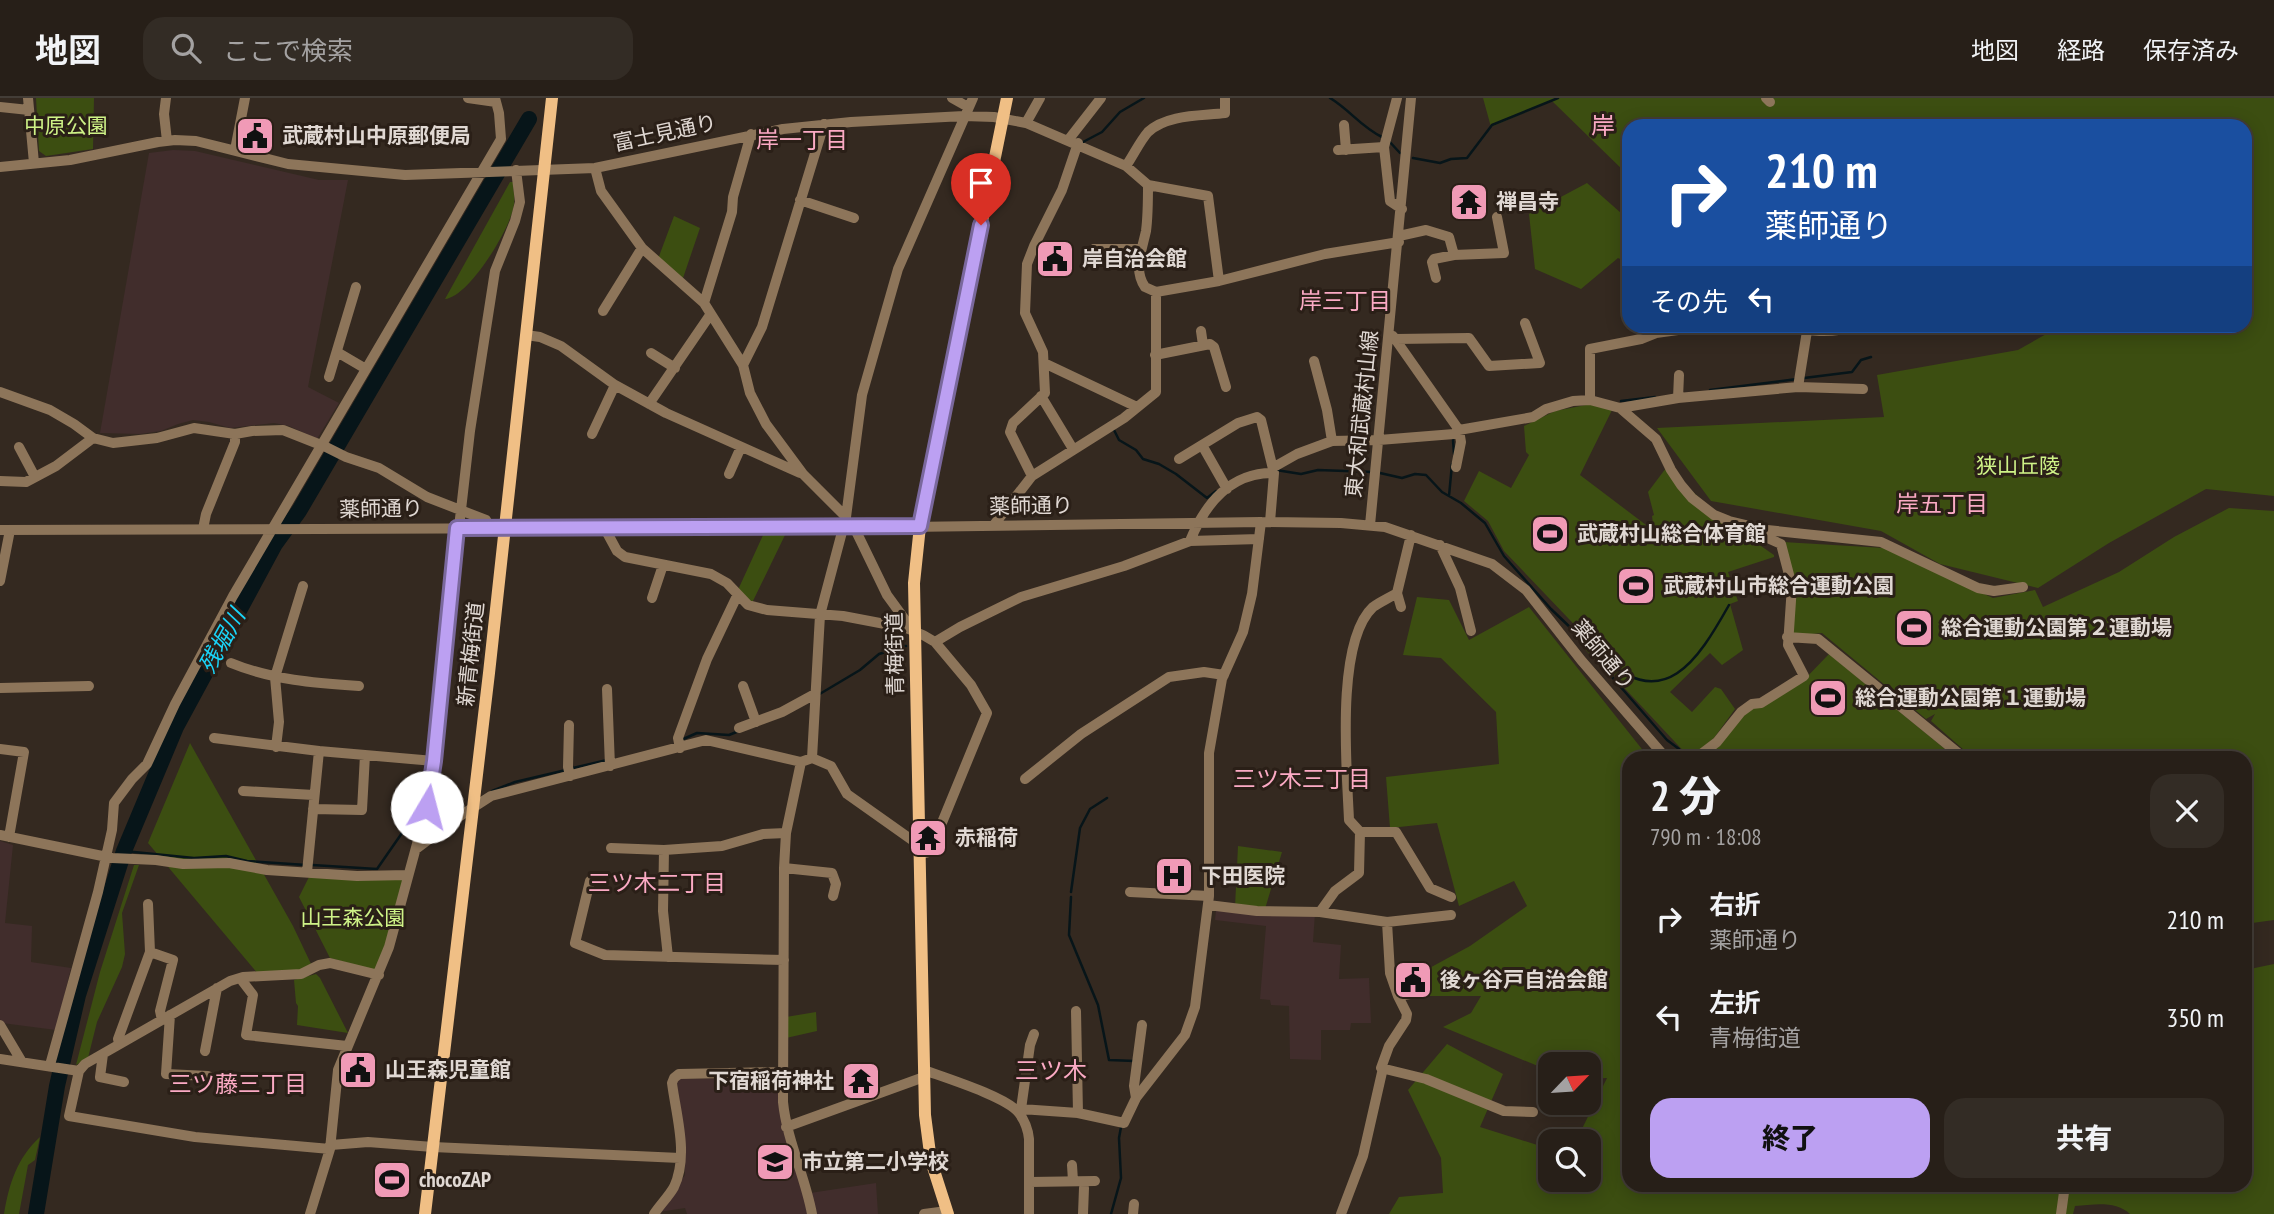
<!DOCTYPE html>
<html lang="ja">
<head>
<meta charset="utf-8">
<style>
  body { margin:0; font-family:"PT Sans Narrow","Noto Sans JP",sans-serif; background:#332c25; color:#f1f3f6; height:100vh; display:flex; flex-direction:column; font-size:26px; white-space:nowrap }
  * { box-sizing:border-box; margin:0 }
  p { font-size:23px; color:#a4a2a2 }
  .icon { flex:none; width:38px; height:38px; fill:none; stroke:currentColor; stroke-width:2; stroke-linecap:round; stroke-linejoin:round }
  .map { position:relative; flex:1; overflow:hidden }
  .drawer { position:absolute; left:1622px; top:653px; width:630px; height:441px; display:flex; flex-direction:column; background:#271f18; border-radius:21px; box-shadow:0 4px 18px #0003,0 0 0 2px #433d37 }
  .drawer>* { flex:none }
  .guide { position:absolute; left:1622px; top:21px; width:630px; height:214px; border-radius:21px; box-shadow:0 4px 18px #0003,0 0 0 2px #433d37; background:#1a4fa0; color:#fff; overflow:hidden }
  .needle { width:46px; rotate:65deg }
  .buttons { position:absolute; left:1538px; top:954px; display:grid; gap:14px }
  .buttons a { display:grid; place-items:center; width:63px; height:63px; border-radius:14px; background:#271f18; box-shadow:0 4px 18px #0003,0 0 0 2px #433d37; font-size:35px }
  .pin { position:absolute; display:grid; place-items:center; width:60px; height:60px; color:#fff; margin:-72px -30px; border-radius:50% 50% 50% 0; rotate:-45deg; box-shadow:0 0 7px #0007 }
  .pin .icon { rotate:45deg }
  .me { position:absolute; width:77px; margin:-38px; rotate:8deg; stroke-linejoin:round; filter:drop-shadow(0 0 5px #0008) }
  .turn { display:flex; align-items:center; gap:24px; height:147px; padding:0 28px; font-size:32px }
  .turn .icon { width:91px; height:91px; stroke-width:2.5 }
  .turn b { display:block; font-size:49px; line-height:60px }
  .then { display:flex; align-items:center; height:66px; padding:0 28px; background:#0003; gap:14px; font-size:26px }
  .round { display:grid; place-items:center; flex:none; width:74px; height:74px; border-radius:21px; background:#332c25 }
  .summary { display:flex; align-items:center; justify-content:space-between; height:119px; padding:0 28px }
  h1 { font-size:42px; font-weight:800; line-height:52px }
  .primary-button { display:flex; gap:14px; margin-top:auto; padding:14px 28px }
  .primary-button a { flex:1; height:80px; border-radius:21px; background:#bca0f2; color:#111; font-size:28px; font-weight:800; line-height:80px; text-align:center }
  .primary-button a+a { background:#332c25; color:#f1f3f6 }
  ul { padding:0; list-style:none }
  li { display:flex; align-items:center; gap:21px; height:98px; padding:0 28px }
  li div { flex:1 }
  li b { display:block; font-size:26px }
  li em { font-style:normal }
  header { display:flex; align-items:center; gap:42px; box-sizing:border-box; height:98px; padding:0 35px; background:#271f18; border-bottom:2px solid #433d37 }
  header strong { font-size:33px }
  nav { display:flex; gap:38px; margin-inline-start:auto; font-size:24px }
  .search { width:490px; height:63px; background:#332c25; display:flex; align-items:center; gap:18px; box-sizing:border-box; padding:0 24px; border-radius:21px; color:#a4a2a2; font-size:26px }
  .map>svg:first-child { display:block }
  .education { fill:#412d2c }
  .green { fill:#3c4e11 }
  .lines { fill:none; stroke-linecap:round; stroke-linejoin:round }
  .stream { stroke:#071519; stroke-width:2.5 }
  .river { stroke:#071519; stroke-width:16 }
  .minor { stroke:#8d755a; stroke-width:10 }
  .major { stroke:#f0bf85; stroke-width:12 }
  .route-casing { stroke:#7a689d; stroke-width:18 }
  .route { stroke:#bca0f2; stroke-width:12 }
  .labels { text-anchor:middle; stroke-width:6; stroke-linejoin:round; paint-order:stroke }
  .park-label { font-size:21px; fill:#cef287; stroke:#2a1f17 }
  .street-label { font-size:21px; fill:#e0d8d3; stroke:#2a1f17 }
  .poi-label { font-size:21px; font-weight:bold; fill:#e0d8d3; stroke:#2a1f17; text-anchor:start }
  .neighbourhood-label { font-size:23px; fill:#fbaac4; stroke:#2a1f17 }
  .water-label { font-size:23px; font-style:italic; fill:#1ad4f8; stroke:#2a1f17 }
  .quarter-label { font-size:24px; fill:#fbaac4; stroke:#2a1f17 }
</style>
</head>
<body>
<header>
<strong>地図</strong>
<div class="search"><svg class="icon" aria-label="search" viewBox="0 0 24 24"><circle cx="10" cy="10" r="6"/><path d="M15 15l6 6"/></svg>ここで検索</div>
<nav><a>地図</a><a>経路</a><a>保存済み</a></nav>
</header>
<div class="map">
<svg width="2274" height="1116" viewBox="0 0 2274 1116">
  <rect width="100%" height="100%" fill="#342920"/>
  <path class="education" d="M173,52L195,53L319,82H348L308,289L339,305L317,341L289,328L274,325L230,330L209,324L193,322L178,326L161,333L140,336L100,335L149,55Z
    M0,743L13,747L5,825L32,828L31,864L71,870L56,932L2,925L0,921Z
    M1216,812L1315,815L1313,844L1341,847L1339,881L1369,880L1371,925H1351L1350,932H1321V962L1290,961L1289,908L1271,907L1270,902L1260,901L1266,828L1215,822Z
    M779,979L809,1116H687L685,1110L659,1114L685,1077L684,1052L677,984L679,981Z
    M876,1085L878,1116H815L810,1095Z"/>
  <path class="green" d="M36,0H94L93,51L46,58L39,53Z
    M1483,0H2274V398L2206,391L2109,445L2038,490L1940,466L1881,433L1711,403L1657,330L1884,319L1877,277L2018,252L2048,235L2047,228H2245V28H1629V78L1552,3L1491,29Z
    M510,84H513C513,91 515,99 514,106C512,129 468,200 445,201Z
    M1587,85L1621,115L1629,105V165L1618,160L1581,191L1535,171L1529,116Z
    M674,118L700,130L682,183L658,161Z
    M1591,306L1613,310L1580,377L1654,433L1652,418L1654,417L1648,394L1666,370L1729,426L1774,457V459L1728,474L1738,503L1730,506L1743,552L1722,567L1710,555L1670,594L1692,614L1715,589L1721,591L1735,611L1714,640L1690,660L1616,581L1608,562L1601,554L1594,561L1583,549L1589,542L1504,453L1488,423L1464,403L1479,373L1511,390L1529,357L1526,354L1524,328L1555,313Z
    M2229,410L2274,413V822L2245,826V660H1973L1931,623L1935,616L1926,621L1822,535L1792,538L1783,444L1884,450L1993,500L2035,492L2043,509L2119,474L2174,439Z
    M764,435H786L752,505L737,494Z
    M1417,499L1449,502L1469,542L1529,509L1649,660H1629V1087H2245V872L2274,866V1116H2130C2115,1102 2093,1107 2075,1108L2073,1116H1389L1399,1099L1443,1095L1441,1060L1408,992L1447,946L1503,976L1480,1029L1550,1051V1082H1589V1043H1576L1607,980L1589,981V966H1550V973L1443,929L1471,915L1481,898H1426L1424,873L1470,848L1527,808L1514,783L1459,808L1437,725L1390,730L1386,679L1499,666L1496,614L1441,560L1403,557Z
    M1829,556L1956,660H1700L1742,616L1801,585Z
    M190,645L293,828L312,868L295,875L258,876L148,745Z
    M1238,748L1282,754L1265,811L1235,809Z
    M134,767H139L122,815L125,856L122,869L97,924L88,960L76,967L100,874Z
    M310,777L403,781L378,873L330,860L299,799Z
    M316,876L320,880L348,935L297,927L298,908L296,905L294,882Z
    M816,914L817,933L786,940V919Z
    M40,1039L35,1062L28,1067L19,1116H4C9,1086 17,1060 40,1039Z"/>
  <g class="lines">
    <path class="stream" d="M1330,0C1350,12 1361,29 1382,39
      M1388,42L1400,55
      M1083,44L1102,34L1120,14L1144,0
      M1413,60L1440,65L1451,61L1467,60L1492,27L1558,0
      M1804,280L1852,274L1861,262L1871,259
      M1710,292L1797,281
      M1621,303L1655,299
      M1114,332L1119,342L1136,352L1143,361L1159,366L1176,376L1207,400L1216,393
      M1453,342L1454,356
      M1276,372L1301,376L1318,372L1373,374
      M1380,375L1402,380L1415,376L1426,377L1442,394L1461,405L1485,425L1504,458L1551,511L1597,555L1612,579L1667,642L1679,651
      M1449,398L1452,366
      M1599,559L1601,558C1664,617 1698,562 1729,507
      M818,597L860,572L879,556L906,548
      M681,642L697,635L729,637L739,633
      M573,670L607,662
      M492,693L515,684L566,672
      M431,712L461,703
      M124,753L194,760L226,758L247,763L306,767
      M312,767L377,771L411,722L421,715
      M1071,794L1080,730L1090,711L1107,700
      M1071,799L1069,837L1098,907L1109,962L1135,963
      M1111,1116L1121,1080L1119,1040L1121,1029"/>
    <path class="river" d="M36,1116L57,988L78,897L124,753L176,629L275,446L299,413L529,21"/>
    <path class="minor" d="M28,0L34,65
      M166,0L164,16L167,43
      M468,0L496,4
      M952,0L968,9
      M1397,0L1384,49L1390,103L1402,111
      M1766,0L1770,4
      M0,9L29,12
      M1026,25L1040,0
      M1344,27L1346,52
      M1069,41L1101,0
      M235,52L245,0
      M1338,52L1384,49
      M1126,68C1133,58 1140,43 1148,34C1167,16 1202,18 1225,15V0
      M0,69L70,62L158,44L175,42L196,43L288,66L405,77L595,70L783,31L851,24L964,18L994,19L1026,25L1126,68L1148,87L1208,98L1219,183
      M595,70L601,93L642,150L704,205L743,267L750,295L766,326L803,376L846,419
      M1148,87C1148,102 1148,118 1146,133C1142,152 1133,172 1145,189L1156,194L1219,183L1325,156L1399,144
      M800,102L854,120
      M1399,138L1426,132L1449,139L1454,157L1504,155L1497,119
      M1094,151H1140
      M1436,180L1432,164L1434,161L1454,157
      M704,205L732,114L733,99L751,36
      M603,213L642,150
      M1727,228H1757
      M1778,228C1804,232 1830,237 1855,228
      M1201,233L1203,247
      M526,237L540,239L561,248L615,287L666,315L800,375
      M1393,238L1459,332L1461,344L1456,369
      M1396,241L1469,240L1489,268L1540,265L1525,225
      M337,254L366,271
      M651,255L675,270
      M1155,257L1210,246L1214,249L1226,289
      M1314,263L1327,312L1332,343
      M1044,265L1137,309
      M743,267L762,229L824,26
      M329,279L356,189
      M1798,289L1807,233
      M0,294L50,312L74,326L93,340L113,345L157,340L194,330L235,336L252,333L283,332L326,349L346,359L379,370L427,399L486,422L490,429
      M1041,298L1073,351
      M1678,300L1679,277
      M1590,302V251L1641,241L1656,235L1707,228
      M649,306L710,217
      M1620,310L1656,341L1671,372L1681,387L1692,400L1714,417L1729,423L1767,432L1881,444L1978,490L1994,493L2023,489
      M592,336L615,287
      M1202,347L1227,391
      M19,349L35,379
      M1179,361L1238,325L1257,319L1261,322L1274,375L1270,424
      M1274,369L1297,356L1332,343L1379,342L1454,336L1459,332L1533,319L1546,311L1573,303L1590,302L1620,310L1678,300L1798,289L1863,291
      M729,376L741,349
      M1032,378L1010,334L1013,325L1045,295L1043,254L1025,215L1027,166L1034,148L1062,92L1078,45
      M0,383L26,384L56,368L93,340
      M1370,427L1411,0
      M993,428L1032,378L1124,320L1156,294V194
      M604,429L617,453L625,459L711,476L727,485L748,507L767,512L843,518L906,530L923,537L935,544L971,587L987,615L932,749L929,754L919,757
      M854,429L887,497L914,534
      M203,431L206,416L235,344V336
      M0,432L908,429L1261,424L1341,425L1385,429L1492,466L1526,492L1581,562L1666,660
      M1190,443C1205,406 1231,374 1274,375
      M1440,447L1460,490L1471,533
      M0,483L10,432
      M1397,495L1401,509
      M652,500L663,467
      M1787,539L1818,541L1958,655V660
      M935,544L960,529L1021,499L1124,468L1190,443L1259,441
      M231,565C272,582 315,585 359,588
      M743,588L756,624
      M0,590L89,588
      M607,591L610,668
      M569,627L568,669L570,678
      M739,630L782,614L815,596
      M214,640L319,653
      M276,649L279,624L275,579L303,488
      M680,650L678,640L707,561L737,498
      M0,651L24,654L9,739
      M812,660L820,517L846,419L862,297L898,171L973,0
      M1696,660L1717,644L1741,614L1752,606L1761,605L1804,578L1788,547L1792,488L1781,446L1754,434
      M801,664L786,735L784,770L783,1004C787,1043 805,1078 812,1116
      M1025,681L1081,636L1169,579L1204,574L1224,577
      M243,693L314,697
      M313,711L362,712L365,657
      M1360,734H1396L1430,790L1451,799
      M0,737L112,760L156,762L183,766L229,765L267,772L357,778L408,777
      M611,750L664,752
      M416,751L460,718L491,698L706,642L801,664L812,660L831,668L847,696L919,747
      M784,770L832,775L836,786L833,798
      M307,774L319,653L434,663
      M590,783L575,845L605,857L784,862
      M1130,794L1209,798
      M1208,807L1257,813L1320,814L1387,824L1451,817
      M1320,814L1335,793L1359,775L1360,734L1349,722C1347,673 1335,544 1373,509C1380,504 1389,500 1397,495L1411,437
      M1387,824L1390,875L1398,898L1407,916L1406,922L1389,948L1381,970L1426,981L1504,1013L1533,1014
      M150,854L173,862L160,913L162,922
      M668,859L663,813L664,752L722,748L763,736L786,735
      M240,880L253,897L246,937L347,948
      M1398,898L1422,894
      M1076,913L1078,1015
      M170,917L166,976L208,978
      M0,927L22,964
      M119,945L118,941L150,854L148,806
      M205,953L217,890
      M103,956L100,979L124,984
      M0,961L79,973
      M50,967L98,794L112,732L114,705L132,681L147,666L175,606L233,498L501,41L499,15L495,0
      M924,972C946,980 1007,999 1019,1015C1025,1023 1028,1031 1029,1041V1116
      M1136,1000L1134,988L1142,927
      M1021,1011L1030,947L1034,936
      M1018,1013L1021,1011L1078,1015L1124,1025L1136,1000L1185,937L1195,909L1209,798V655L1222,581L1243,534L1252,496L1261,424
      M786,1029L924,979
      M331,1047L368,1044L433,1049L680,1060
      M330,1051L195,1039L69,1018L79,973L85,966L230,883L243,879L301,876L319,867L330,865L379,877
      M1072,1067L1073,1083
      M1030,1084L1095,1083
      M310,1116L330,1051L338,972L389,849L427,709L470,333L495,173L515,123L520,104L516,72
      M654,1116C660,1107 669,1098 674,1089C689,1057 676,1017 672,985L674,980L679,976L783,974
      M924,1116L947,1113
      M1083,1116L1084,1090
      M1133,1116L1134,1106
      M1341,1116L1363,1058L1383,970
      M2061,1116L2065,1087"/>
    <path class="major" d="M425,1116L489,575L552,0
      M948,1116L931,1063L925,1017L914,485L920,428L1007,0"/>
  </g>
  <g class="lines">
    <defs>
      <path id="route" d="M427,709L434,663L457,430L920,428L981,127"/>
    </defs>
    <use href="#route" class="route-casing"/>
    <use href="#route" class="route"/>
  </g>
  <defs>
    <symbol id="civic-square" viewBox="-11 -11 22 22"><rect x="-9" y="-9" width="18" height="18" rx="4" fill="#f09ab6" stroke="#2a1f17"/><path d="M-.6-6.5H3V-4.5H.6V-3L4-1V1h2V6H-6V1h2V-1L-.6-3ZM-1.2 2.5V6h2.4V2.5Z" fill="#111"/></symbol>
    <symbol id="temple-square" viewBox="-11 -11 22 22"><rect x="-9" y="-9" width="18" height="18" rx="4" fill="#f09ab6" stroke="#2a1f17"/><path d="M0-6L5-2H3V0L6.5 2.5H4V6H1.5V3h-3V6H-4V2.5H-6.5L-3 0V-2H-5Z" fill="#111"/></symbol>
    <symbol id="stadium-square" viewBox="-11 -11 22 22"><rect x="-9" y="-9" width="18" height="18" rx="4" fill="#f09ab6" stroke="#2a1f17"/><path d="M0-5a6.5 5 0 1 0 0 10a6.5 5 0 1 0 0-10ZM-3.5-1.8h7v3.6h-7Z" fill="#111"/></symbol>
    <symbol id="hospital-square" viewBox="-11 -11 22 22"><rect x="-9" y="-9" width="18" height="18" rx="4" fill="#f09ab6" stroke="#2a1f17"/><path d="M-5-5h3v3.5h4V-5h3V5h-3V1.5h-4V5h-3Z" fill="#111"/></symbol>
    <symbol id="school-square" viewBox="-11 -11 22 22"><rect x="-9" y="-9" width="18" height="18" rx="4" fill="#f09ab6" stroke="#2a1f17"/><path d="M0-5L7-2L0 1L-7-2ZM-4 1L0 2.5L4 1V4Q0 6-4 4Z" fill="#111"/></symbol>
  </defs>
  <g fill-rule="evenodd">
    <use href="#civic-square" x="233" y="16" width="44" height="44"/>
    <use href="#temple-square" x="1447" y="82" width="44" height="44"/>
    <use href="#civic-square" x="1033" y="139" width="44" height="44"/>
    <use href="#stadium-square" x="1528" y="414" width="44" height="44"/>
    <use href="#stadium-square" x="1614" y="466" width="44" height="44"/>
    <use href="#stadium-square" x="1892" y="508" width="44" height="44"/>
    <use href="#stadium-square" x="1806" y="578" width="44" height="44"/>
    <use href="#temple-square" x="906" y="718" width="44" height="44"/>
    <use href="#hospital-square" x="1152" y="756" width="44" height="44"/>
    <use href="#civic-square" x="1391" y="860" width="44" height="44"/>
    <use href="#civic-square" x="336" y="950" width="44" height="44"/>
    <use href="#temple-square" x="839" y="961" width="44" height="44"/>
    <use href="#school-square" x="753" y="1042" width="44" height="44"/>
    <use href="#stadium-square" x="370" y="1060" width="44" height="44"/>
  </g>
  <g class="labels">
    <g class="park-label">
      <text x="66" y="35">中原公園</text>
      <text x="2018" y="375">狭山丘陵</text>
      <text x="353" y="827">山王森公園</text>
    </g>
    <g class="street-label">
      <text transform="translate(665 35) rotate(-12)" y="7">富士見通り</text>
      <text transform="translate(1362 316) rotate(-84)" y="7">東大和武蔵村山線</text>
      <text transform="translate(1031 408) rotate(-1)" y="7">薬師通り</text>
      <text transform="translate(381 411) rotate(-1)" y="7">薬師通り</text>
      <text transform="translate(471 556) rotate(-84)" y="7">新青梅街道</text>
      <text transform="translate(895 556) rotate(-91)" y="7">青梅街道</text>
      <text transform="translate(1603 557) rotate(50)" y="7">薬師通り</text>
    </g>
    <g class="poi-label">
      <text x="282" y="45">武蔵村山中原郵便局</text>
      <text x="1496" y="111">禅昌寺</text>
      <text x="1082" y="168">岸自治会館</text>
      <text x="1577" y="443">武蔵村山総合体育館</text>
      <text x="1663" y="495">武蔵村山市総合運動公園</text>
      <text x="1941" y="537">総合運動公園第２運動場</text>
      <text x="1855" y="607">総合運動公園第１運動場</text>
      <text x="955" y="747">赤稲荷</text>
      <text x="1201" y="785">下田医院</text>
      <text x="1440" y="889">後ヶ谷戸自治会館</text>
      <text x="385" y="979">山王森児童館</text>
      <text x="834" y="990" text-anchor="end">下宿稲荷神社</text>
      <text x="802" y="1071">市立第二小学校</text>
      <text x="419" y="1089">chocoZAP</text>
    </g>
    <g class="neighbourhood-label">
      <text x="802" y="50">岸一丁目</text>
      <text x="1345" y="211">岸三丁目</text>
      <text x="1942" y="414">岸五丁目</text>
      <text x="1302" y="689">三ツ木三丁目</text>
      <text x="657" y="793">三ツ木二丁目</text>
      <text x="238" y="994">三ツ藤三丁目</text>
    </g>
    <g class="water-label">
      <text transform="translate(222 543) rotate(-61)" y="8">残堀川</text>
    </g>
    <g class="quarter-label">
      <text x="1603" y="36">岸</text>
      <text x="1051" y="981">三ツ木</text>
    </g>
  </g>
</svg>
<div class="buttons">
<a><svg class="needle" viewBox="-14 -14 28 28"><path d="M0-13l5 13h-10z" fill="#e53935"/><path d="M0 13l5-13h-10z" fill="#a4a2a2"/></svg></a>
<a><svg class="icon" aria-label="search" viewBox="0 0 24 24"><circle cx="10" cy="10" r="6"/><path d="M15 15l6 6"/></svg></a>
</div>
<div class="pin" style="left:981px;top:127px;background:#d93025"><svg class="icon" aria-label="arrive" viewBox="0 0 24 24"><path d="M6 21V4h12l-3 4 3 4H6"/></svg></div>
<svg class="me" style="left:427px;top:709px" viewBox="-20 -20 40 40"><circle r="19" fill="#fff"/><path d="M0-13L10 11 0 6-10 11z" fill="#bca0f2"/></svg>
<div class="guide">
<div class="turn"><svg class="icon" aria-label="right" viewBox="0 0 24 24"><path d="M7 20v-9h11M14 6l5 5-5 5"/></svg><div><b>210 m</b>薬師通り</div></div>
<div class="then">その先<svg class="icon" aria-label="left" viewBox="0 0 24 24"><path d="M17 20v-9H6M10 6l-5 5 5 5"/></svg></div>
</div>
<section class="drawer">
<div class="summary"><div><h1>2 分</h1><p>790 m · 18:08</p></div><a class="round"><svg class="icon" aria-label="close" viewBox="0 0 24 24"><path d="M6 6l12 12M18 6L6 18"/></svg></a></div>
<ul>
<li><svg class="icon" aria-label="right" viewBox="0 0 24 24"><path d="M7 20v-9h11M14 6l5 5-5 5"/></svg><div><b>右折</b><p>薬師通り</p></div><em>210 m</em></li>
<li><svg class="icon" aria-label="left" viewBox="0 0 24 24"><path d="M17 20v-9H6M10 6l-5 5 5 5"/></svg><div><b>左折</b><p>青梅街道</p></div><em>350 m</em></li>
</ul>
<div class="primary-button"><a>終了</a><a>共有</a></div>
</section>
</div>
</body>
</html>
